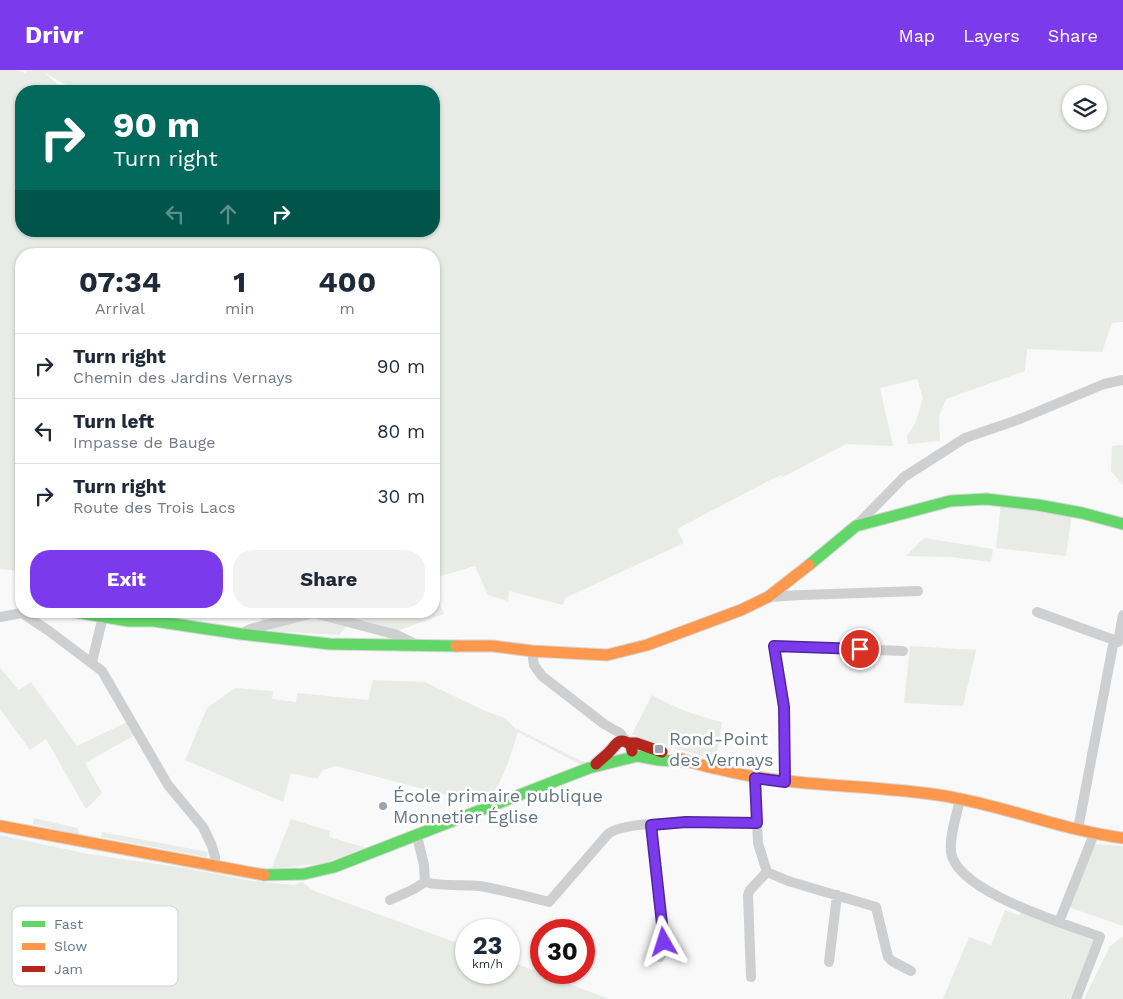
<!DOCTYPE html>
<html lang="en">
<head>
<meta charset="utf-8">
<style>
  body { margin:0; font-family:"Work Sans",sans-serif; background:#f2f2f3; color:#1f2937; height:100vh; display:flex; flex-direction:column; font-size:19px; white-space:nowrap }
  * { box-sizing:border-box; margin:0 }
  p { font-size:16px; color:#747a83 }
  .icon { flex:none; width:28px; height:28px; fill:none; stroke:currentColor; stroke-width:2; stroke-linecap:round; stroke-linejoin:round }
  .map { position:relative; flex:1; overflow:hidden }
  .drawer { position:absolute; left:15px; top:178px; width:425px; height:370px; display:flex; flex-direction:column; background:#fff; border-radius:20px; box-shadow:0 1px 4px #0004 }
  .drawer>* { flex:none }
  .top-card { position:absolute; left:15px; top:15px; width:425px; height:152px; border-radius:20px; box-shadow:0 1px 4px #0004; background:#00695c; color:#fff; overflow:hidden }
  .fabs { position:absolute; left:1062px; top:15px; display:grid; gap:10px }
  .fabs a { display:grid; place-items:center; width:45px; height:45px; border-radius:50%; background:#fff; box-shadow:0 1px 4px #0004; font-size:25px }
  .speed { position:absolute; left:455px; top:849px; display:flex; gap:10px; font-size:25px; font-weight:700; text-align:center }
  .speed>* { display:grid; place-content:center; width:65px; height:65px; border-radius:50%; background:#fff; box-shadow:0 1px 4px #0004; line-height:1 }
  .speed small { font-size:12px; font-weight:400 }
  .speed .limit { border:8px solid #d22; background:#fff; color:#111 }
  .pin { position:absolute; display:grid; place-items:center; width:42px; height:42px; color:#fff; margin:-21px; border:2px solid #fff; border-radius:50%; box-shadow:0 1px 5px #0007 }
  .me { position:absolute; width:55px; margin:-28px; rotate:354deg; stroke-linejoin:round; filter:drop-shadow(0 0 4px #0008) }
  .turn { display:flex; align-items:center; gap:18px; height:105px; padding:0 15px; font-size:22px }
  .turn .icon { width:65px; height:65px; stroke-width:2.5 }
  .turn b { display:block; font-size:35px; line-height:42px }
  .lanes { display:flex; align-items:center; height:48px; padding:0 15px; background:#0003; justify-content:center; gap:25px; direction:ltr }
  .lanes .off { opacity:.35 }
  .eta { display:flex; justify-content:space-evenly; align-items:center; height:85px; text-align:center }
  .eta b { font-size:30px; font-weight:700; line-height:35px }
  .cta { display:flex; gap:10px; margin-top:auto; padding:10px 15px }
  .cta a { flex:1; height:58px; border-radius:20px; background:#7c3aed; color:#fff; font-size:20px; font-weight:700; line-height:58px; text-align:center }
  .cta a+a { background:#f2f2f3; color:#1f2937 }
  ul { padding:0; list-style:none }
  li { display:flex; align-items:center; gap:15px; height:65px; padding:0 15px; border-top:1px solid #e0e1e3 }
  li div { flex:1 }
  li b { display:block; font-size:19px }
  li em { font-style:normal }
  header { display:flex; align-items:center; gap:30px; box-sizing:border-box; height:70px; padding:0 25px; background:#7c3aed; color:#fff }
  header strong { font-size:24px }
  nav { display:flex; gap:28px; margin-inline-start:auto; font-size:18px }
  .map>svg:first-child { display:block }
  .green { fill:#e8ebe6; fill-rule:evenodd }
  .lines { fill:none; stroke-linecap:round; stroke-linejoin:round }
  .fast-casing { stroke:#d5d6d7; stroke-width:13 }
  .slow-casing { stroke:#d5d6d7; stroke-width:13 }
  .jam-casing { stroke:#d5d6d7; stroke-width:13 }
  .street { stroke:#cecfd0; stroke-width:10 }
  .fast { stroke:#63d668; stroke-width:11 }
  .slow { stroke:#ff974d; stroke-width:11 }
  .jam { stroke:#b3261e; stroke-width:11 }
  .route-casing { stroke:#51269a; stroke-width:12 }
  .route { stroke:#7c3aed; stroke-width:9 }
  .poi-dot { fill:#99a4ac; stroke:#fff; stroke-width:2 }
  .labels { text-anchor:middle; stroke-width:5; stroke-linejoin:round; paint-order:stroke }
  .poi-label { font-size:18px; fill:#657683; stroke:#fff; text-anchor:start }
  .key { fill:#fff; stroke:#d1d6da; stroke-width:1 }
  .key-label { font-size:14px; fill:#657683 }
</style>
</head>
<body>
<header>
<strong>Drivr</strong>
<nav><a>Map</a><a>Layers</a><a>Share</a></nav>
</header>
<div class="map">
<svg width="1123" height="929" viewBox="0 0 1123 929">
  <rect width="100%" height="100%" fill="#f9f9f9"/>
  <path class="green" d="M0,0H17L25,3L28,0H1123V252L1112,253L1102,282L1027,279L1025,301L946,329L939,347L940,371L908,374L907,365L915,354L923,328L917,309L880,318L893,376L846,374L783,407L781,405L770,410L677,459L684,473L565,528L563,535L509,521L508,531L488,525L475,496L434,508V184H21V501L0,499ZM44,2L76,21L80,20L82,21H434V161H21V21H67L59,16ZM1071,24H1099V51H1071Z
    M1123,375V415L1111,401L1112,376Z
    M1001,434L1072,444L1066,486L996,478Z
    M924,468L993,479L991,492L950,487L906,486Z
    M434,518L444,544L397,561L353,549L339,565L271,561L254,541H434Z
    M910,576L976,580L963,636L904,633Z
    M0,598L19,620L31,612L77,676L127,652L135,665L85,693L102,723L86,739L46,669L30,680L0,639Z
    M373,610L425,612L485,641L505,648L515,658L585,693L583,695L580,694L518,662C512,680 500,727 480,734L336,696L323,700L317,709L291,703L283,732L185,690L207,638L235,618L273,621L272,629L296,632L297,623L368,630Z
    M652,625C675,638 697,646 722,652L716,690L649,671L632,664Z
    M34,748L77,758L80,765L33,754Z
    M291,749L330,761L329,767L367,778L324,793L273,799L272,797Z
    M102,762L208,782L207,787L101,767Z
    M0,765L88,784L185,798L251,811L294,815L302,812L314,821L466,876V902H509V891L609,929H0Z
    M1096,774L1123,776V856L1071,838L1069,836L1094,776Z
    M1005,840L1019,845L1021,841L1094,871L1070,929H943L969,867L991,875Z
    M1123,866V929H1084L1110,876Z"/>
  <g class="lines">
    <defs>
      <path id="fast" d="M809,495L856,456L950,431L986,429L1038,435L1082,443L1123,454
        M69,541L129,551H154L241,564L330,574L456,576
        M264,805L304,804L334,797L589,698L637,686L659,690L689,692"/>
      <path id="slow" d="M456,576H493L532,581L607,585L647,575L741,540L768,527L809,495
        M682,689C695,694 709,697 722,700C796,718 871,714 945,726C1005,736 1062,760 1123,768
        M0,756L264,805"/>
      <path id="jam" d="M629,673H636L662,682
        M596,694C601,689 607,685 611,680C618,672 620,667 631,675L632,681"/>
    </defs>
    <use href="#fast" class="fast-casing"/>
    <use href="#slow" class="slow-casing"/>
    <use href="#jam" class="jam-casing"/>
    <path class="street" d="M857,455L904,407L965,368L1020,349L1104,314L1123,310
      M768,527L802,525L918,521
      M1037,542L1114,570
      M22,543L49,561L102,601L168,715L203,757L212,776L215,787V797
      M0,547L22,543L69,541
      M241,564L250,559L314,543L397,565L415,574
      M532,581L534,595L542,606L604,654L620,663L626,671
      M92,592L103,546
      M755,708L758,773L767,802L788,811L876,837L888,887L892,891L911,901
      M785,712L784,637L774,576L903,581
      M960,729C957,744 949,767 951,782C956,822 1067,854 1100,867L1076,929
      M651,755L664,872L660,887
      M1078,759L1114,570L1118,572L1123,545
      M417,766L424,795L425,812C443,817 461,814 480,816C503,820 526,826 549,832L608,764C627,748 728,753 757,753
      M390,830L412,820L425,812
      M1059,852L1094,764
      M829,892L837,825
      M751,907L748,825L750,820L767,802"/>
    <use href="#fast" class="fast"/>
    <use href="#slow" class="slow"/>
    <use href="#jam" class="jam"/>
  </g>
  <g class="lines">
    <defs>
      <path id="route" d="M664,872L651,755L686,752L757,753L755,708L785,712L784,637L774,576L860,579"/>
    </defs>
    <use href="#route" class="route-casing"/>
    <use href="#route" class="route"/>
  </g>
  <g class="poi-dot">
    <rect x="654" y="674" width="10" height="10" rx="2.5"/>
    <circle cx="383" cy="736" r="5"/>
  </g>
  <g class="labels">
    <g class="poi-label">
      <text x="669" y="675">Rond-Point<tspan x="669" dy="21">des Vernays</tspan></text>
      <text x="393" y="732">École primaire publique<tspan x="393" dy="21">Monnetier Église</tspan></text>
    </g>
  </g>
  <rect x="12" y="836" width="166" height="80" rx="8" class="key"/>
  <rect x="22" y="851" width="23" height="6" fill="#63d668"/>
  <rect x="22" y="873" width="23" height="7" fill="#ff974d"/>
  <rect x="22" y="896" width="23" height="6" fill="#b3261e"/>
  <g class="key-label">
    <text x="54" y="859">Fast</text>
    <text x="54" y="881">Slow</text>
    <text x="54" y="904">Jam</text>
  </g>
</svg>
<div class="fabs">
<a><svg class="icon" aria-label="layers" viewBox="0 0 24 24"><path d="M12 4l9 5-9 5-9-5zM3 14l9 5 9-5"/></svg></a>
</div>
<div class="speed"><div>23<small>km/h</small></div><div class="limit">30</div></div>
<div class="pin" style="left:860px;top:579px;background:#d93025"><svg class="icon" aria-label="arrive" viewBox="0 0 24 24"><path d="M6 21V4h12l-3 4 3 4H6"/></svg></div>
<svg class="me" style="left:664px;top:872px" viewBox="-20 -20 40 40"><path d="M0-17L14 15 0 8-14 15z" fill="#7c3aed" stroke="#fff" stroke-width="4"/></svg>
<div class="top-card">
<div class="turn"><svg class="icon" aria-label="right" viewBox="0 0 24 24"><path d="M7 20v-9h11M14 6l5 5-5 5"/></svg><div><b>90 m</b>Turn right</div></div>
<div class="lanes"><svg class="icon off" aria-label="left" viewBox="0 0 24 24"><path d="M17 20v-9H6M10 6l-5 5 5 5"/></svg><svg class="icon off" aria-label="ahead" viewBox="0 0 24 24"><path d="M12 20V5M6 11l6-6 6 6"/></svg><svg class="icon" aria-label="right" viewBox="0 0 24 24"><path d="M7 20v-9h11M14 6l5 5-5 5"/></svg></div>
</div>
<section class="drawer">
<div class="eta">
<div><b>07:34</b><p>Arrival</p></div>
<div><b>1</b><p>min</p></div>
<div><b>400</b><p>m</p></div>
</div>
<ul>
<li><svg class="icon" aria-label="right" viewBox="0 0 24 24"><path d="M7 20v-9h11M14 6l5 5-5 5"/></svg><div><b>Turn right</b><p>Chemin des Jardins Vernays</p></div><em>90 m</em></li>
<li><svg class="icon" aria-label="left" viewBox="0 0 24 24"><path d="M17 20v-9H6M10 6l-5 5 5 5"/></svg><div><b>Turn left</b><p>Impasse de Bauge</p></div><em>80 m</em></li>
<li><svg class="icon" aria-label="right" viewBox="0 0 24 24"><path d="M7 20v-9h11M14 6l5 5-5 5"/></svg><div><b>Turn right</b><p>Route des Trois Lacs</p></div><em>30 m</em></li>
</ul>
<div class="cta"><a>Exit</a><a>Share</a></div>
</section>
</div>
</body>
</html>
